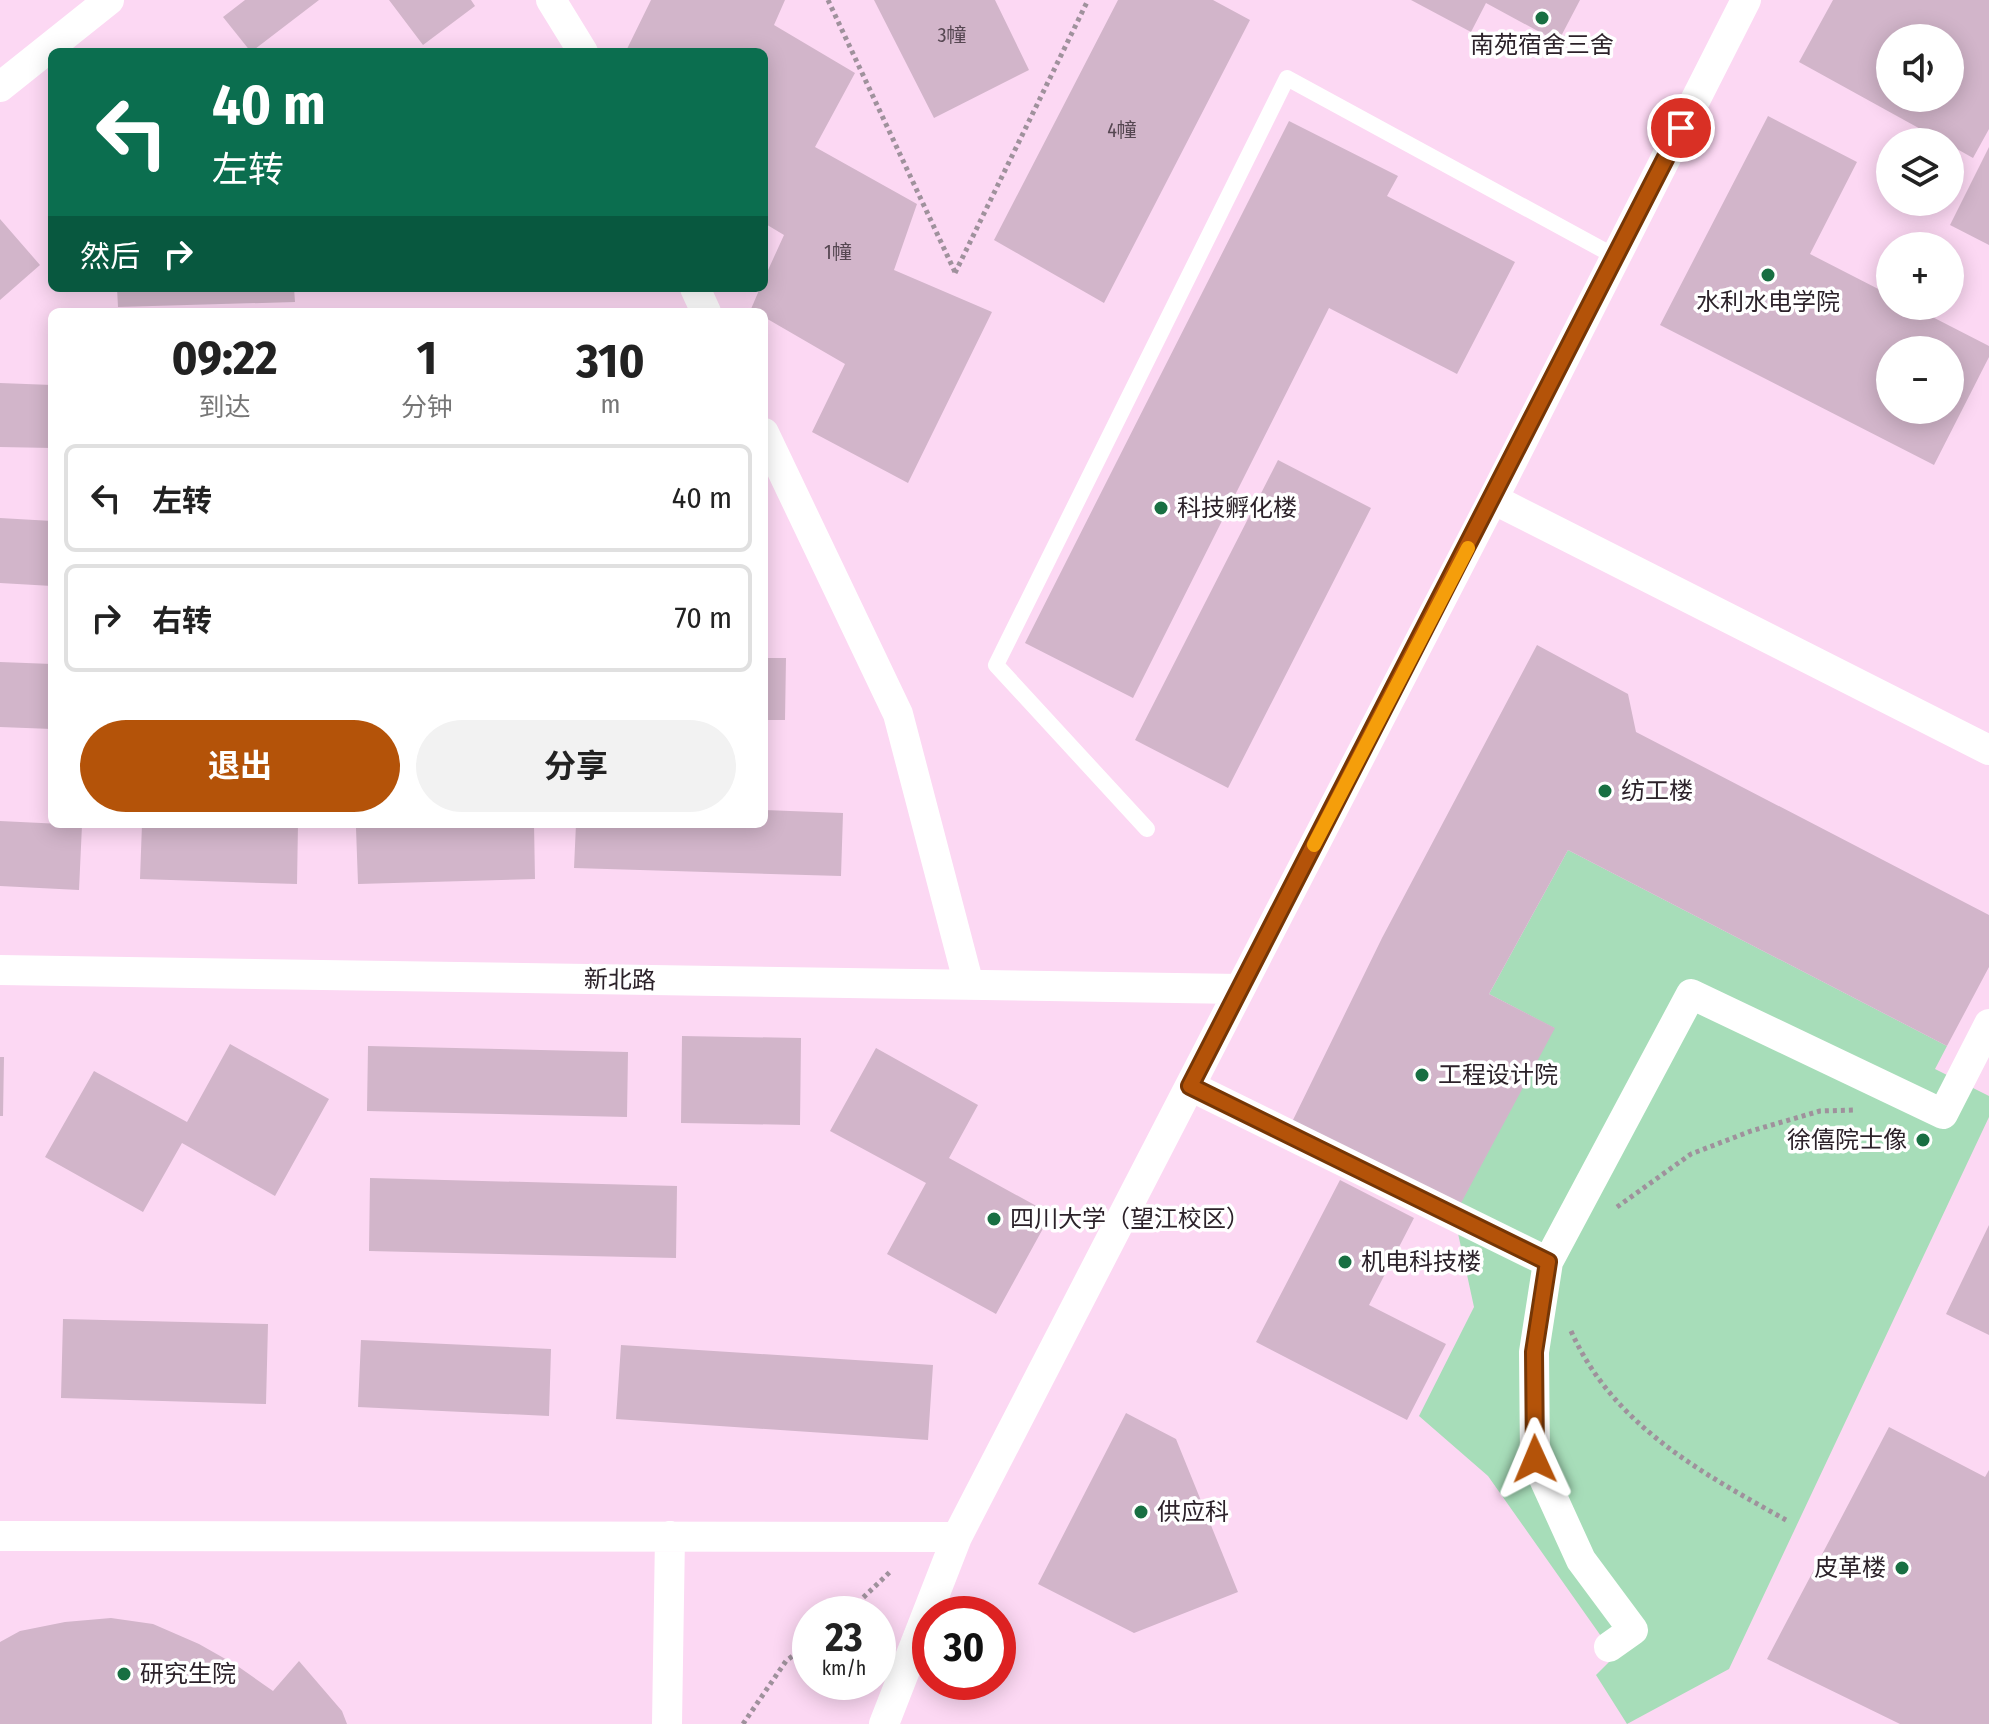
<!DOCTYPE html>
<html lang="zh">
<head>
<meta charset="utf-8">
<style>
  body { margin:0; font-family:"Fira Sans Condensed","Noto Sans SC",sans-serif; background:#f2f2f2; color:#222; height:100vh; display:flex; flex-direction:column; font-size:30px; white-space:nowrap }
  * { box-sizing:border-box; margin:0 }
  p { font-size:26px; color:#767676 }
  .icon { flex:none; width:44px; height:44px; fill:none; stroke:currentColor; stroke-width:2; stroke-linecap:round; stroke-linejoin:round }
  .map { position:relative; flex:1; overflow:hidden }
  .details { position:absolute; left:48px; top:308px; width:720px; height:520px; display:flex; flex-direction:column; background:#fff; border-radius:12px; box-shadow:0 4px 20px #0003 }
  .details>* { flex:none }
  .hud { position:absolute; left:48px; top:48px; width:720px; height:244px; border-radius:12px; box-shadow:0 4px 20px #0003; background:#0b6e4f; color:#fff; overflow:hidden }
  .tools { position:absolute; left:1876px; top:24px; display:grid; gap:16px }
  .tools a { display:grid; place-items:center; width:88px; height:88px; border-radius:50%; background:#fff; box-shadow:0 4px 20px #0003; font-size:40px }
  .speed { position:absolute; left:792px; top:1596px; display:flex; gap:16px; font-size:40px; font-weight:700; text-align:center }
  .speed>* { display:grid; place-content:center; width:104px; height:104px; border-radius:50%; background:#fff; box-shadow:0 4px 20px #0003; line-height:1 }
  .speed small { font-size:20px; font-weight:400 }
  .speed .limit { border:12px solid #d22; background:#fff; color:#111 }
  .pin { position:absolute; display:grid; place-items:center; width:68px; height:68px; color:#fff; margin:-34px; border:4px solid #fff; border-radius:50%; box-shadow:0 2px 8px #0007 }
  .me { position:absolute; width:88px; margin:-44px; rotate:359deg; stroke-linejoin:round; filter:drop-shadow(0 0 6px #0008) }
  .turn { display:flex; align-items:center; gap:28px; height:168px; padding:0 32px; font-size:36px }
  .turn .icon { width:104px; height:104px; stroke-width:2.5 }
  .turn b { display:block; font-size:56px; line-height:68px }
  .then { display:flex; align-items:center; height:76px; padding:0 32px; background:#0003; gap:16px; font-size:30px }
  .eta { display:flex; justify-content:space-evenly; align-items:center; height:136px; text-align:center }
  .eta b { font-size:48px; font-weight:700; line-height:56px }
  .cta { display:flex; gap:16px; margin-top:auto; padding:16px 32px }
  .cta a { flex:1; height:92px; border-radius:48px; background:#b45309; color:#fff; font-size:32px; font-weight:700; line-height:92px; text-align:center }
  .cta a+a { background:#f2f2f2; color:#222 }
  ul { padding:0; list-style:none }
  li { display:flex; align-items:center; gap:24px; height:108px; margin:0 16px 12px; padding:0 16px; border:4px solid #e0e0e0; border-radius:12px }
  li div { flex:1 }
  li b { display:block; font-size:30px }
  li em { font-style:normal }
  .map>svg:first-child { display:block }
  .built { fill:#fcd8f3; fill-rule:evenodd }
  .green { fill:#a7ddb9 }
  .building { fill:#d2b5ca; fill-rule:evenodd }
  .lines { fill:none; stroke-linecap:round; stroke-linejoin:round }
  .path { stroke:#9f919c; stroke-width:5; stroke-dasharray:4 4; stroke-linecap:butt }
  .service { stroke:#fff; stroke-width:16 }
  .minor { stroke:#fff; stroke-width:30 }
  .route-casing { stroke:#753606; stroke-width:20 }
  .route { stroke:#b45309; stroke-width:14 }
  .slow { stroke:#f59e0b; stroke-width:14 }
  .poi-dot { fill:#186f42; stroke:#fff; stroke-width:3 }
  .labels { text-anchor:middle; stroke-width:7; stroke-linejoin:round; paint-order:stroke }
  .number-label { font-size:20px; fill:#564752 }
  .poi-label { font-size:24px; fill:#2c222a; stroke:#fff; text-anchor:start }
  .street-label { font-size:24px; fill:#2c222a; stroke:#fff }
</style>
</head>
<body>
<div class="map">
<svg width="1989" height="1724" viewBox="0 0 1989 1724">
  <rect width="100%" height="100%" fill="#fdebf8"/>
  <path class="built" d="M0,0H1989V1724H0ZM1890,38H1950V98H1890ZM52,52H764V288H52ZM1890,142H1950V202H1890ZM1890,246H1950V306H1890ZM52,312H764V824H52ZM1890,350H1950V410H1890ZM810,1614H878V1682H810ZM930,1614H998V1682H930Z"/>
  <path class="green" d="M1568,850L1947,1046L1935,1069L1989,1096V1117L1729,1669L1627,1724L1596,1675L1615,1656L1488,1476L1419,1416L1474,1307L1454,1215L1554,1028L1489,994Z"/>
  <path class="building" d="M245,0H319L251,52L223,17Z
    M389,0H471L475,6L423,45Z
    M651,0H785L774,25L855,73L815,147L917,204L894,270L992,312L908,483L812,432L845,364L764,317V312L751,309L760,288H764V279L784,235L764,223V52H628L626,51Z
    M874,0H995L1029,70L934,118Z
    M1118,0H1213L1250,20L1104,303L994,240Z
    M1411,0H1580L1558,42L1486,3L1471,32Z
    M1833,0H1989V129L1973,158L1950,145V142H1944L1799,62ZM1890,38H1950V98H1890Z
    M1768,116L1857,162L1810,254L1890,295V306H1911L1989,346V357L1934,465L1660,325ZM1890,350H1950V410H1890Z
    M1289,121L1398,176L1387,196L1515,262L1457,374L1329,308L1133,698L1025,643Z
    M1989,147V245L1950,225Z
    M0,219L40,265L0,300Z
    M117,288H294L295,302L118,307Z
    M0,383L52,385V448L0,447Z
    M1278,460L1371,508L1228,788L1135,740Z
    M0,518L52,521V586L0,583Z
    M1537,645L1628,694L1636,732L1989,915V967L1947,1046L1568,850L1489,994L1555,1028L1460,1205L1292,1122L1382,938Z
    M764,658H786L785,720H764Z
    M0,662L52,664V729L0,727Z
    M764,810L843,813L841,876L574,868L576,824H764Z
    M0,821L82,825L79,890L0,886Z
    M142,824H298L297,884L140,879Z
    M534,824L535,879L358,884L356,828Z
    M682,1036L801,1038L800,1125L681,1123Z
    M230,1044L329,1099L275,1196L182,1143L143,1212L45,1157L94,1071L187,1122Z
    M368,1046L628,1052L627,1117L367,1111Z
    M876,1048L978,1105L949,1158L1051,1214L996,1314L887,1254L926,1183L830,1131Z
    M0,1057H4L3,1116H0Z
    M370,1178L677,1186L676,1258L369,1251Z
    M1340,1180L1414,1218L1369,1305L1446,1344L1407,1420L1256,1342Z
    M1989,1225V1335L1946,1314Z
    M63,1319L268,1324L266,1404L61,1398Z
    M361,1340L551,1349L549,1416L358,1407Z
    M621,1345L933,1365L928,1440L616,1419Z
    M1126,1413L1176,1439L1238,1592L1134,1633L1038,1584Z
    M1889,1427L1985,1477L1989,1470V1724H1900L1767,1659Z
    M111,1618L153,1624L199,1644L236,1665L273,1691L299,1661L342,1711L347,1724H0V1642L20,1631L65,1622Z"/>
  <g class="lines">
    <path class="path" d="M828,0L955,272
      M955,273L1088,0
      M1617,1207L1691,1154L1751,1131L1820,1111L1855,1110
      M1571,1331C1613,1425 1700,1472 1786,1520
      M846,1614L892,1570
      M743,1724L786,1661L810,1643"/>
    <path class="service" d="M1147,829L996,665L1287,78L1616,257"/>
    <path class="minor" d="M551,0L583,52
      M0,87L109,0
      M695,288L706,312
      M764,433L898,714L969,985
      M1493,499L1746,0
      M0,970L1240,989
      M1190,1086L1548,1262L1691,994L1943,1114L1989,1024
      M1548,1262L1534,1352L1535,1459L1581,1560L1633,1630L1609,1647
      M0,1536L957,1537L1493,499L1989,750
      M667,1724L670,1536
      M884,1724L957,1537"/>
  </g>
  <g class="lines">
    <defs>
      <path id="route" d="M1535,1459L1534,1352L1548,1262L1190,1086L1681,128"/>
    </defs>
    <use href="#route" class="route-casing"/>
    <use href="#route" class="route"/>
    <path class="slow" d="M1314,845L1468,548"/>
  </g>
  <g class="poi-dot">
    <circle cx="1542" cy="18" r="8"/>
    <circle cx="1768" cy="275" r="8"/>
    <circle cx="1161" cy="508" r="8"/>
    <circle cx="1605" cy="791" r="8"/>
    <circle cx="1422" cy="1075" r="8"/>
    <circle cx="1923" cy="1140" r="8"/>
    <circle cx="994" cy="1219" r="8"/>
    <circle cx="1345" cy="1262" r="8"/>
    <circle cx="1141" cy="1512" r="8"/>
    <circle cx="1902" cy="1568" r="8"/>
    <circle cx="124" cy="1674" r="8"/>
  </g>
  <g class="labels">
    <g class="number-label">
      <text x="952" y="42">3幢</text>
      <text x="1122" y="137">4幢</text>
      <text x="838" y="259">1幢</text>
    </g>
    <g class="poi-label">
      <text x="1542" y="53" text-anchor="middle">南苑宿舍三舍</text>
      <text x="1768" y="310" text-anchor="middle">水利水电学院</text>
      <text x="1177" y="516">科技孵化楼</text>
      <text x="1621" y="799">纺工楼</text>
      <text x="1438" y="1083">工程设计院</text>
      <text x="1907" y="1148" text-anchor="end">徐僖院士像</text>
      <text x="1010" y="1227">四川大学（望江校区）</text>
      <text x="1361" y="1270">机电科技楼</text>
      <text x="1157" y="1520">供应科</text>
      <text x="1886" y="1576" text-anchor="end">皮革楼</text>
      <text x="140" y="1682">研究生院</text>
    </g>
    <g class="street-label">
      <text transform="translate(620 980) rotate(1)" y="8">新北路</text>
    </g>
  </g>
</svg>
<div class="tools">
<a><svg class="icon" aria-label="sound" viewBox="0 0 24 24"><path d="M4 9h4l5-4v14l-5-4H4zM17 9q2 3 0 6"/></svg></a>
<a><svg class="icon" aria-label="layers" viewBox="0 0 24 24"><path d="M12 4l9 5-9 5-9-5zM3 14l9 5 9-5"/></svg></a>
<a>+</a>
<a>−</a>
</div>
<div class="speed"><div>23<small>km/h</small></div><div class="limit">30</div></div>
<div class="pin" style="left:1681px;top:128px;background:#d93025"><svg class="icon" aria-label="arrive" viewBox="0 0 24 24"><path d="M6 21V4h12l-3 4 3 4H6"/></svg></div>
<svg class="me" style="left:1535px;top:1459px" viewBox="-20 -20 40 40"><path d="M0-17L14 15 0 8-14 15z" fill="#b45309" stroke="#fff" stroke-width="4"/></svg>
<div class="hud">
<div class="turn"><svg class="icon" aria-label="left" viewBox="0 0 24 24"><path d="M17 20v-9H6M10 6l-5 5 5 5"/></svg><div><b>40 m</b>左转</div></div>
<div class="then">然后<svg class="icon" aria-label="right" viewBox="0 0 24 24"><path d="M7 20v-9h11M14 6l5 5-5 5"/></svg></div>
</div>
<section class="details">
<div class="eta">
<div><b>09:22</b><p>到达</p></div>
<div><b>1</b><p>分钟</p></div>
<div><b>310</b><p>m</p></div>
</div>
<ul>
<li><svg class="icon" aria-label="left" viewBox="0 0 24 24"><path d="M17 20v-9H6M10 6l-5 5 5 5"/></svg><div><b>左转</b></div><em>40 m</em></li>
<li><svg class="icon" aria-label="right" viewBox="0 0 24 24"><path d="M7 20v-9h11M14 6l5 5-5 5"/></svg><div><b>右转</b></div><em>70 m</em></li>
</ul>
<div class="cta"><a>退出</a><a>分享</a></div>
</section>
</div>
</body>
</html>
